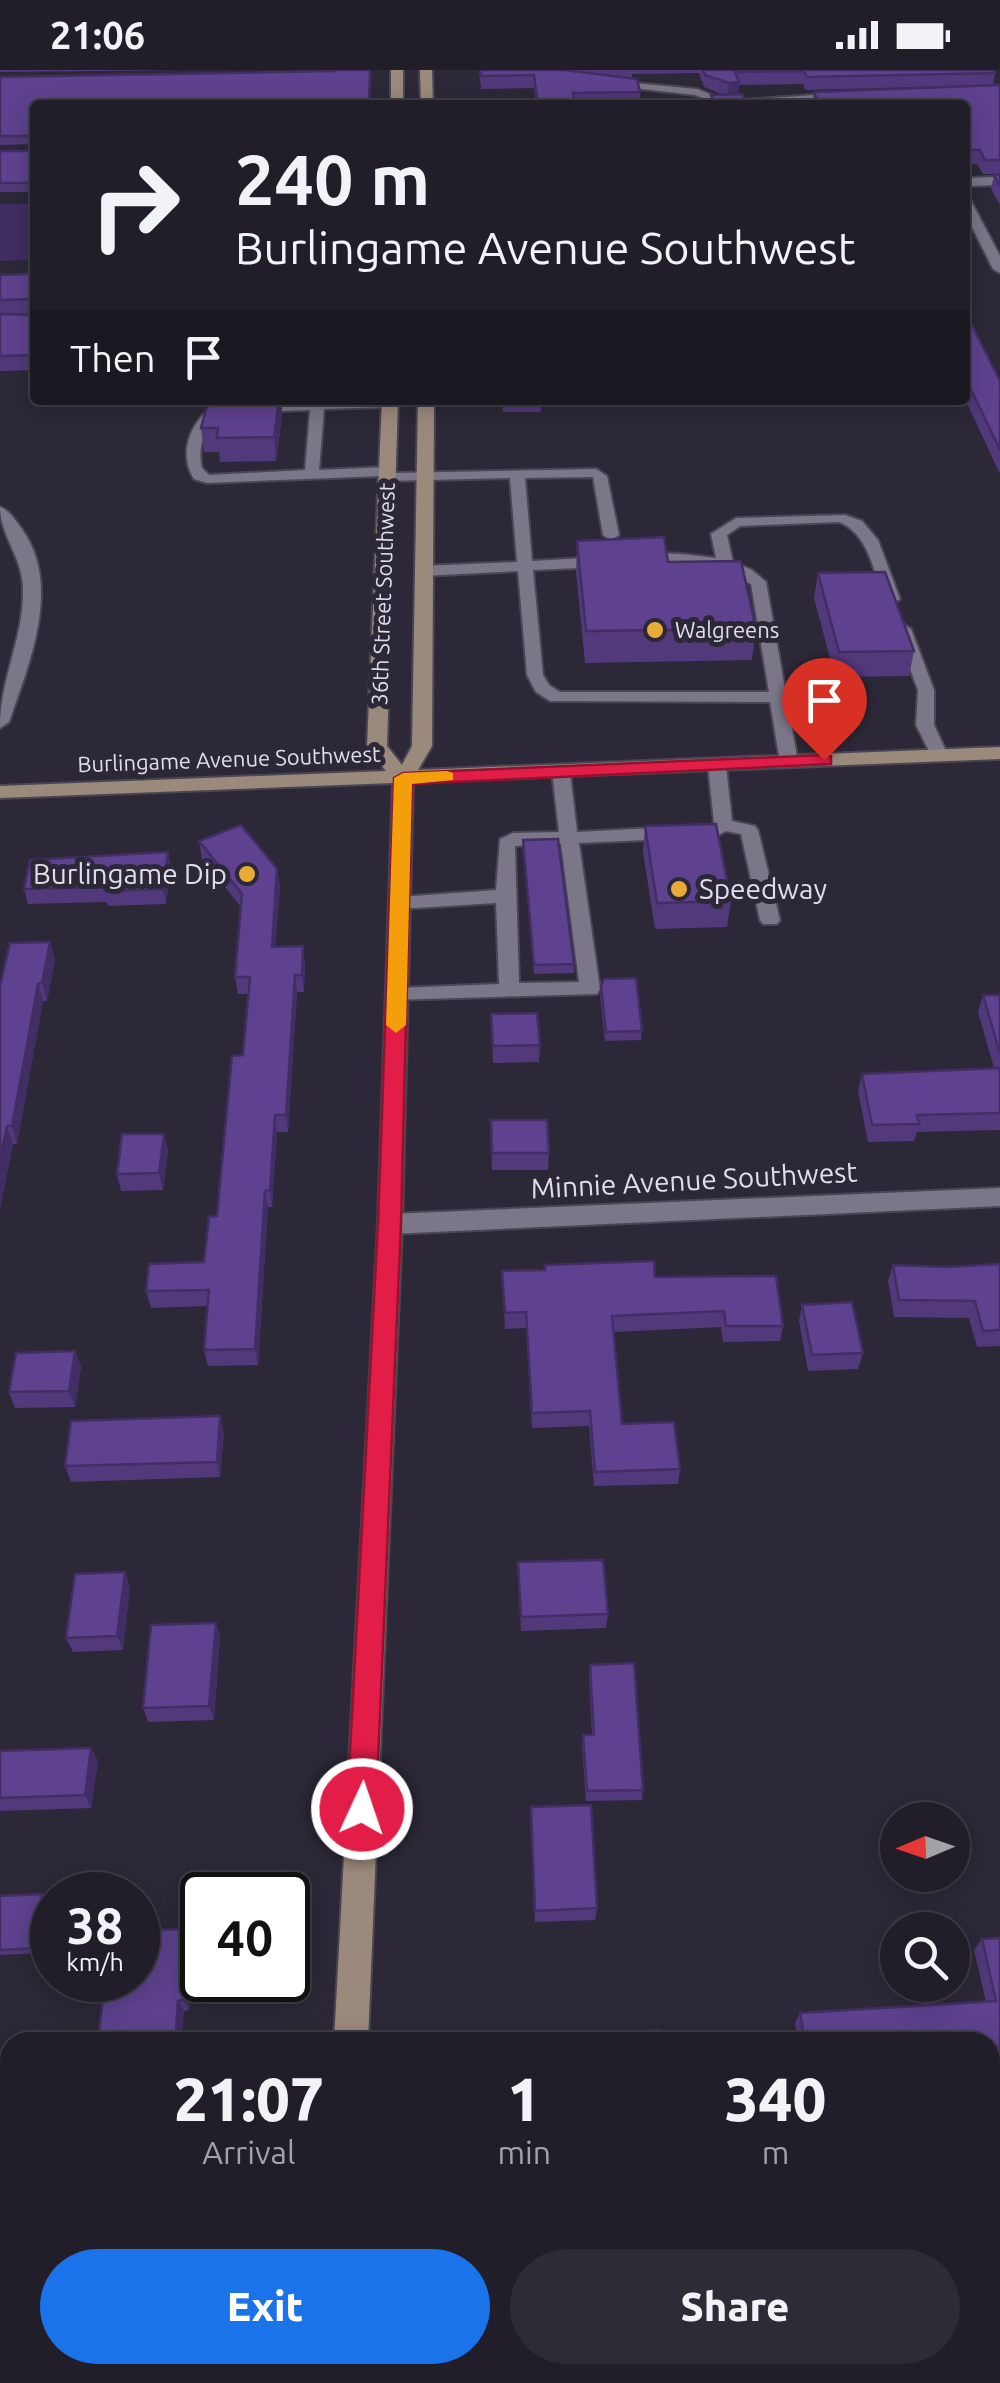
<!DOCTYPE html>
<html lang="en">
<head>
<meta charset="utf-8">
<style>
  body { margin:0; font-family:Ubuntu,sans-serif; background:#2d2b35; color:#f1f3f6; height:100vh; display:flex; flex-direction:column; font-size:38px; white-space:nowrap }
  * { box-sizing:border-box; margin:0 }
  p { font-size:32px; color:#a2a2a8 }
  .icon { flex:none; width:55px; height:55px; fill:none; stroke:currentColor; stroke-width:2; stroke-linecap:round; stroke-linejoin:round }
  .map { position:relative; flex:1; overflow:hidden }
  .details { position:absolute; left:0px; top:1962px; width:1000px; height:352px; display:flex; flex-direction:column; background:#211e29; border-radius:30px 30px 0 0; box-shadow:0 5px 25px #0003,0 0 0 2px #3e3c46 }
  .details>* { flex:none }
  .banner { position:absolute; left:30px; top:30px; width:940px; height:305px; border-radius:10px; box-shadow:0 5px 25px #0003,0 0 0 2px #3e3c46; background:#211e29; color:#f1f3f6; overflow:hidden }
  .needle { width:65px; rotate:268deg }
  .fabs { position:absolute; left:880px; top:1732px; display:grid; gap:20px }
  .fabs a { display:grid; place-items:center; width:90px; height:90px; border-radius:50%; background:#211e29; box-shadow:0 5px 25px #0003,0 0 0 2px #3e3c46; font-size:50px }
  .speed { position:absolute; left:30px; top:1802px; display:flex; gap:20px; font-size:50px; font-weight:700; text-align:center }
  .speed>* { display:grid; place-content:center; width:130px; height:130px; border-radius:50%; background:#211e29; box-shadow:0 5px 25px #0003,0 0 0 2px #3e3c46; line-height:1 }
  .speed small { font-size:25px; font-weight:400 }
  .speed .limit { border:5px solid #111; border-radius:15px; background:#fff; color:#111 }
  .pin { position:absolute; display:grid; place-items:center; width:85px; height:85px; color:#fff; margin:-102px -42px; border-radius:50% 50% 50% 0; rotate:-45deg; box-shadow:0 0 10px #0007 }
  .pin .icon { rotate:45deg }
  .me { position:absolute; width:110px; margin:-55px; rotate:3deg; stroke-linejoin:round; filter:drop-shadow(0 0 8px #0008) }
  .turn { display:flex; align-items:center; gap:35px; height:210px; padding:0 40px; font-size:45px }
  .turn .icon { width:130px; height:130px; stroke-width:2.5 }
  .turn b { display:block; font-size:70px; line-height:85px }
  .then { display:flex; align-items:center; height:95px; padding:0 40px; background:#0003; gap:20px; font-size:38px }
  .eta { display:flex; justify-content:space-evenly; align-items:center; height:170px; text-align:center }
  .eta b { font-size:60px; font-weight:800; line-height:70px }
  .action { display:flex; gap:20px; margin-top:auto; padding:20px 40px }
  .action a { flex:1; height:115px; border-radius:60px; background:#1a73e8; color:#fff; font-size:40px; font-weight:800; line-height:115px; text-align:center }
  .action a+a { background:#2d2b35; color:#f1f3f6 }
  .status { display:flex; justify-content:space-between; align-items:center; height:70px; padding:0 50px; background:#211e29; direction:ltr }
  .status svg { height:28px; fill:currentColor }
  .map>svg:first-child { display:block }
  .green { fill:#402d62 }
  .lines { fill:none; stroke-linecap:round; stroke-linejoin:round }
  .lane-casing { stroke:#4a4653; stroke-width:4 }
  .street-casing { stroke:#4a4653; stroke-width:4 }
  .secondary-casing { stroke:#4a4653; stroke-width:4 }
  .lane { fill:#7b7688; fill-rule:evenodd }
  .street { fill:#7b7688; fill-rule:evenodd }
  .secondary { fill:#9b897c; fill-rule:evenodd }
  .wall { fill:#51397b }
  .shaded-wall { fill:#422e64 }
  .building { fill:#5e428f; stroke:#422e64; stroke-width:2.5 }
  .route { fill:#e11d48; stroke:#92132f; stroke-width:2.5 }
  .slow { fill:#f59e0b }
  .poi-dot { fill:#e9ab38; stroke:#2c2837; stroke-width:4 }
  .labels { text-anchor:middle; stroke-width:10; stroke-linejoin:round; paint-order:stroke }
  .far-street-label { font-size:22px; fill:#e1dee9; stroke:#2c2837 }
  .far-poi-label { font-size:22px; fill:#e1dee9; stroke:#2c2837; text-anchor:start }
  .poi-label { font-size:28px; fill:#e1dee9; stroke:#2c2837; text-anchor:end }
  .street-label { font-size:28px; fill:#e1dee9; stroke:#2c2837 }
</style>
</head>
<body>
<div class="status"><b>21:06</b><svg viewBox="0 0 49 12"><path d="M0 12V9h3v3zM5 12V6h3v6zM10 12V3h3v9zM15 12V0h3v12zM26 1h20v11H26zM47 4h2v5h-2z"/></svg></div>
<div class="map">
<svg width="1000" height="2313" viewBox="0 0 1000 2313">
  <rect width="100%" height="100%" fill="#2c2837"/>
  <path class="green" d="M0,134H35V190L0,191Z"/>
  <g class="lines">
    <defs>
      <path id="lane" d="M395,330L397,333L390,337L324,339L319,400L388,397L394,403L596,399L607,406L619,465L611,470L603,465L593,407L525,408L532,491L603,487L611,492L603,497L533,500L543,605L549,615L560,622H769L751,514L717,498L640,496L632,491C652,478 693,485 716,488L711,464L736,448L845,445L862,451L878,470L900,529L892,534L884,529C874,502 868,463 839,452L740,456L727,465L733,492L752,500L766,512L798,692L795,696L789,697L780,692L770,632L550,631L536,622L527,605L518,501L423,506L415,501L423,496L517,492L510,408L388,411L382,406L207,413L194,409C178,383 190,353 213,336ZM310,340L305,400L209,405L202,398C197,377 204,357 221,343Z
        M903,554L911,559L934,620V655L948,685L945,689H933L916,655L918,620L895,559Z
        M717,691L726,696L732,751L755,756L758,760L780,850L777,854H763L760,850L741,764L726,761L715,767L579,773L600,919L597,924L390,930L387,925L390,920L397,918L499,914L496,833L399,839L389,833L399,827L496,820L500,769L513,763L559,762L552,702L555,698L561,697L570,702L577,762L711,755L714,753L708,696ZM561,774L579,912L519,913L515,776Z"/>
      <path id="street" d="M602,10L697,19L727,31L844,23L850,26L764,35H709L712,32L695,25L606,15Z
        M1000,107V115L965,116V108Z
        M965,127L971,131L1000,186V203L993,199L965,143Z
        M0,437C10,441 15,450 21,458C63,514 29,594 9,652L0,658C0,608 24,568 23,519C23,488 0,465 0,437Z
        M1000,1118V1136L390,1164L381,1161L378,1154L381,1147L390,1144Z
        M1000,2160V2198L990,2199V2161Z"/>
      <path id="secondary" d="M391,0H403V35H391Z
        M420,0H432L433,35H421Z
        M382,330H398L387,676L402,695L412,676L418,330H434L432,676L418,700L1000,677V689L413,712L402,1154L368,1972H334L378,1154L393,713L0,728V716L386,701L367,677Z
        M316,2305H354V2313H316Z"/>
    </defs>
    <use href="#lane" class="lane-casing"/>
    <use href="#street" class="street-casing"/>
    <use href="#secondary" class="secondary-casing"/>
    <use href="#lane" class="lane"/>
    <use href="#street" class="street"/>
    <use href="#secondary" class="secondary"/>
  </g>
  <path class="wall" d="M0,0H190L0,2Z
    M479,0H994L995,3L993,15L805,20L803,14L739,15L738,24L747,35H711V25H724L704,17L699,3L632,4V8L640,22V35H536L534,18L481,19Z
    M0,7L35,35V74L0,75Z
    M1000,15V104H983L977,94H965V35H812L814,22Z
    M35,76V122H0V81H33Z
    M1000,104V135L991,119L994,105Z
    M35,200V300L0,301V245L33,243L0,244V205L27,204Z
    M965,241L1000,311V404L965,329Z
    M211,330H282V345L276,391L220,392L219,382H204L201,358L211,333Z
    M502,330H541V342H503Z
    M577,471L668,492L756,559L752,590L585,593L576,502Z
    M818,503L914,581L909,606L835,607L814,528Z
    M645,756L731,831L727,857L655,859L643,782Z
    M523,770L574,894V903L534,904Z
    M199,771L277,799L280,817L275,877L305,893L304,922H297L288,1062H277L272,1137H268L258,1295L208,1296L204,1280L208,1236L151,1238L146,1221L204,1192L217,1146L243,985L248,924H238L235,907L241,837L202,789Z
    M168,782L171,797L166,834L108,836L107,832L28,834L24,819Z
    M50,872L55,890L47,931H43L17,1074H13L0,1138V916Z
    M601,917L642,961L641,970L605,971L600,926Z
    M983,925H1000V1060L917,1062L914,1071L868,1072L858,1021L862,1004L994,998L978,942Z
    M491,944L540,975L539,992L493,993Z
    M491,1050L549,1083L548,1100H492Z
    M164,1064L168,1081L163,1120L121,1121L117,1104Z
    M1000,1194V1276L977,1277L969,1248L894,1247L888,1211L893,1195L946,1197Z
    M502,1201L655,1207L783,1256L780,1271L723,1272L721,1257L614,1262L622,1354L680,1399L678,1414L594,1416L589,1356L532,1358L526,1258L505,1259Z
    M802,1235L863,1283L858,1299L808,1301L799,1251Z
    M75,1281L81,1297L75,1337L15,1338L9,1322Z
    M224,1362L220,1407L71,1412L65,1396Z
    M518,1492L608,1544L606,1558L521,1561Z
    M125,1502L130,1517L123,1580L73,1582L66,1568Z
    M216,1553L220,1567L214,1650L148,1652L143,1638Z
    M590,1595L643,1720L642,1730L586,1731L582,1676L583,1665H592L589,1606Z
    M91,1678L98,1691L91,1738L0,1741V1681Z
    M531,1737L597,1838L595,1850L535,1852Z
    M0,1826L46,1830L40,1883L0,1885Z
    M1000,1868V1997H990V1972H798L795,1953L800,1943L986,1932L974,1880L982,1869Z
    M194,1870L189,1940L184,1941L181,1972H98Z"/>
  <path class="shaded-wall" d="M739,12L738,25L728,26L729,13Z
    M279,330H281L282,345L276,391L274,367Z
    M168,782L171,797L166,834L163,819Z
    M277,799L280,817L274,894L272,877Z
    M50,872L55,890L47,931L42,913Z
    M303,876L305,893L304,922L302,905Z
    M295,905L297,922L288,1062L286,1045Z
    M38,914L43,931L17,1074L12,1056Z
    M275,1045L277,1062L272,1137L270,1120Z
    M7,1056L13,1074L0,1138V1090Z
    M164,1064L168,1081L163,1120L159,1103Z
    M265,1121L268,1137L258,1295L255,1279Z
    M75,1281L81,1297L75,1337L69,1321Z
    M220,1346L224,1362L220,1407L217,1392Z
    M125,1502L130,1517L123,1580L117,1566Z
    M216,1553L220,1567L214,1650L209,1636Z
    M91,1678L98,1691L91,1738L85,1725Z
    M42,1824L46,1830L40,1883L36,1878Z
    M189,1859L194,1870L189,1940L183,1930Z
    M178,1931L184,1941L181,1972H175Z
    M138,2305H146L145,2313H138Z"/>
  <path class="building" d="M335,0H370L369,35H35V67L33,66H0V7L335,1Z
    M480,0H563L637,9L640,22L573,23L575,35H538L534,5L481,6Z
    M703,0H994L995,3L807,7L804,1L735,2L739,12L729,13L705,5Z
    M1000,15V90H985L980,80H965V35H819L814,22Z
    M743,24L747,35H715L711,25Z
    M35,76V113H0V81H33Z
    M1000,104V116L994,105Z
    M35,200V232L32,229L0,230V205L27,204L28,201Z
    M35,236V285L0,286V244L32,245Z
    M965,241L1000,311V380L965,307Z
    M214,330H279L274,367L217,368L218,358H201L206,339Z
    M664,467L668,492L741,491L756,559L586,561L577,471Z
    M885,502L914,581L839,582L818,503Z
    M716,754L731,831L657,833L645,756Z
    M241,755L277,799L272,877L303,876L302,905H295L286,1045H275L270,1120L265,1121L255,1279L204,1280L209,1220L146,1221L149,1194L204,1192L209,1147L217,1146L232,986L243,985L250,907H235L242,824L199,771Z
    M558,769L574,894L534,895L523,770Z
    M168,782L163,819L105,821V817L24,819L30,790Z
    M50,872L42,913L38,914L12,1056H7L0,1090V916L10,873Z
    M636,908L642,961L606,962L601,917L604,909Z
    M983,925H1000V984Z
    M537,943L540,975L493,976L491,944Z
    M1000,998V1043L917,1045L919,1054L872,1055L862,1004Z
    M491,1050H547L549,1083H492Z
    M122,1064H164L159,1103L117,1104Z
    M654,1191L655,1207L776,1206L783,1256H726L724,1241L612,1246L622,1354L674,1352L680,1399L595,1402L590,1341L532,1343L526,1242L505,1243L502,1201L545,1200V1195Z
    M1000,1194V1260L983,1261L975,1231L899,1230L893,1195L946,1197Z
    M852,1232L863,1283L812,1285L802,1235Z
    M75,1281L69,1321L9,1322L16,1283Z
    M220,1346L217,1392L65,1396L71,1351Z
    M603,1490L608,1544L521,1547L518,1492Z
    M125,1502L117,1566L66,1568L75,1504Z
    M216,1553L209,1636L143,1638L151,1555Z
    M634,1593L643,1720L587,1721L583,1665H594L590,1595Z
    M91,1678L85,1725L0,1728V1681Z
    M591,1735L597,1838L535,1841L531,1737Z
    M42,1824L36,1878L0,1880V1826Z
    M189,1859L183,1930L178,1931L175,1972H98L105,1910H138V1860Z
    M1000,1868V1988L990,1989V1972H805L800,1943L996,1931L982,1869Z
    M659,1960L660,1972H554V1968Z
    M63,2305H138V2313H62Z"/>
  <path class="route" d="M824,685L831,686V694L412,714L401,1154L376,1739L372,1749L362,1753L351,1749L347,1739L378,1154L394,708L403,703Z"/>
  <path class="slow" d="M447,701L453,703V710L412,714L406,955L396,963L386,955L394,708L403,703Z"/>
  <g class="poi-dot">
    <circle cx="655" cy="560" r="10"/>
    <circle cx="247" cy="804" r="10"/>
    <circle cx="679" cy="819" r="10"/>
  </g>
  <g class="labels">
    <g class="far-street-label">
      <text transform="translate(383 524) rotate(-88)" y="8">36th Street Southwest</text>
      <text transform="translate(229 689) rotate(-2)" y="8">Burlingame Avenue Southwest</text>
    </g>
    <g class="far-poi-label">
      <text x="675" y="568">Walgreens</text>
    </g>
    <g class="poi-label">
      <text x="227" y="814">Burlingame Dip</text>
      <text x="699" y="829" text-anchor="start">Speedway</text>
    </g>
    <g class="street-label">
      <text transform="translate(694 1110) rotate(-3)" y="10">Minnie Avenue Southwest</text>
    </g>
  </g>
</svg>
<div class="fabs">
<a><svg class="needle" viewBox="-14 -14 28 28"><path d="M0-13l5 13h-10z" fill="#e53935"/><path d="M0 13l5-13h-10z" fill="#a2a2a8"/></svg></a>
<a><svg class="icon" aria-label="search" viewBox="0 0 24 24"><circle cx="10" cy="10" r="6"/><path d="M15 15l6 6"/></svg></a>
</div>
<div class="speed"><div>38<small>km/h</small></div><div class="limit">40</div></div>
<div class="pin" style="left:824px;top:690px;background:#d93025"><svg class="icon" aria-label="arrive" viewBox="0 0 24 24"><path d="M6 21V4h12l-3 4 3 4H6"/></svg></div>
<svg class="me" style="left:362px;top:1739px" viewBox="-20 -20 40 40"><circle r="17" fill="#e11d48" stroke="#fff" stroke-width="3"/><path d="M0-11L8 9 0 5-8 9z" fill="#fff"/></svg>
<div class="banner">
<div class="turn"><svg class="icon" aria-label="right" viewBox="0 0 24 24"><path d="M7 20v-9h11M14 6l5 5-5 5"/></svg><div><b>240 m</b>Burlingame Avenue Southwest</div></div>
<div class="then">Then<svg class="icon" aria-label="arrive" viewBox="0 0 24 24"><path d="M6 21V4h12l-3 4 3 4H6"/></svg></div>
</div>
<section class="details">
<div class="eta">
<div><b>21:07</b><p>Arrival</p></div>
<div><b>1</b><p>min</p></div>
<div><b>340</b><p>m</p></div>
</div>
<div class="action"><a>Exit</a><a>Share</a></div>
</section>
</div>
</body>
</html>
